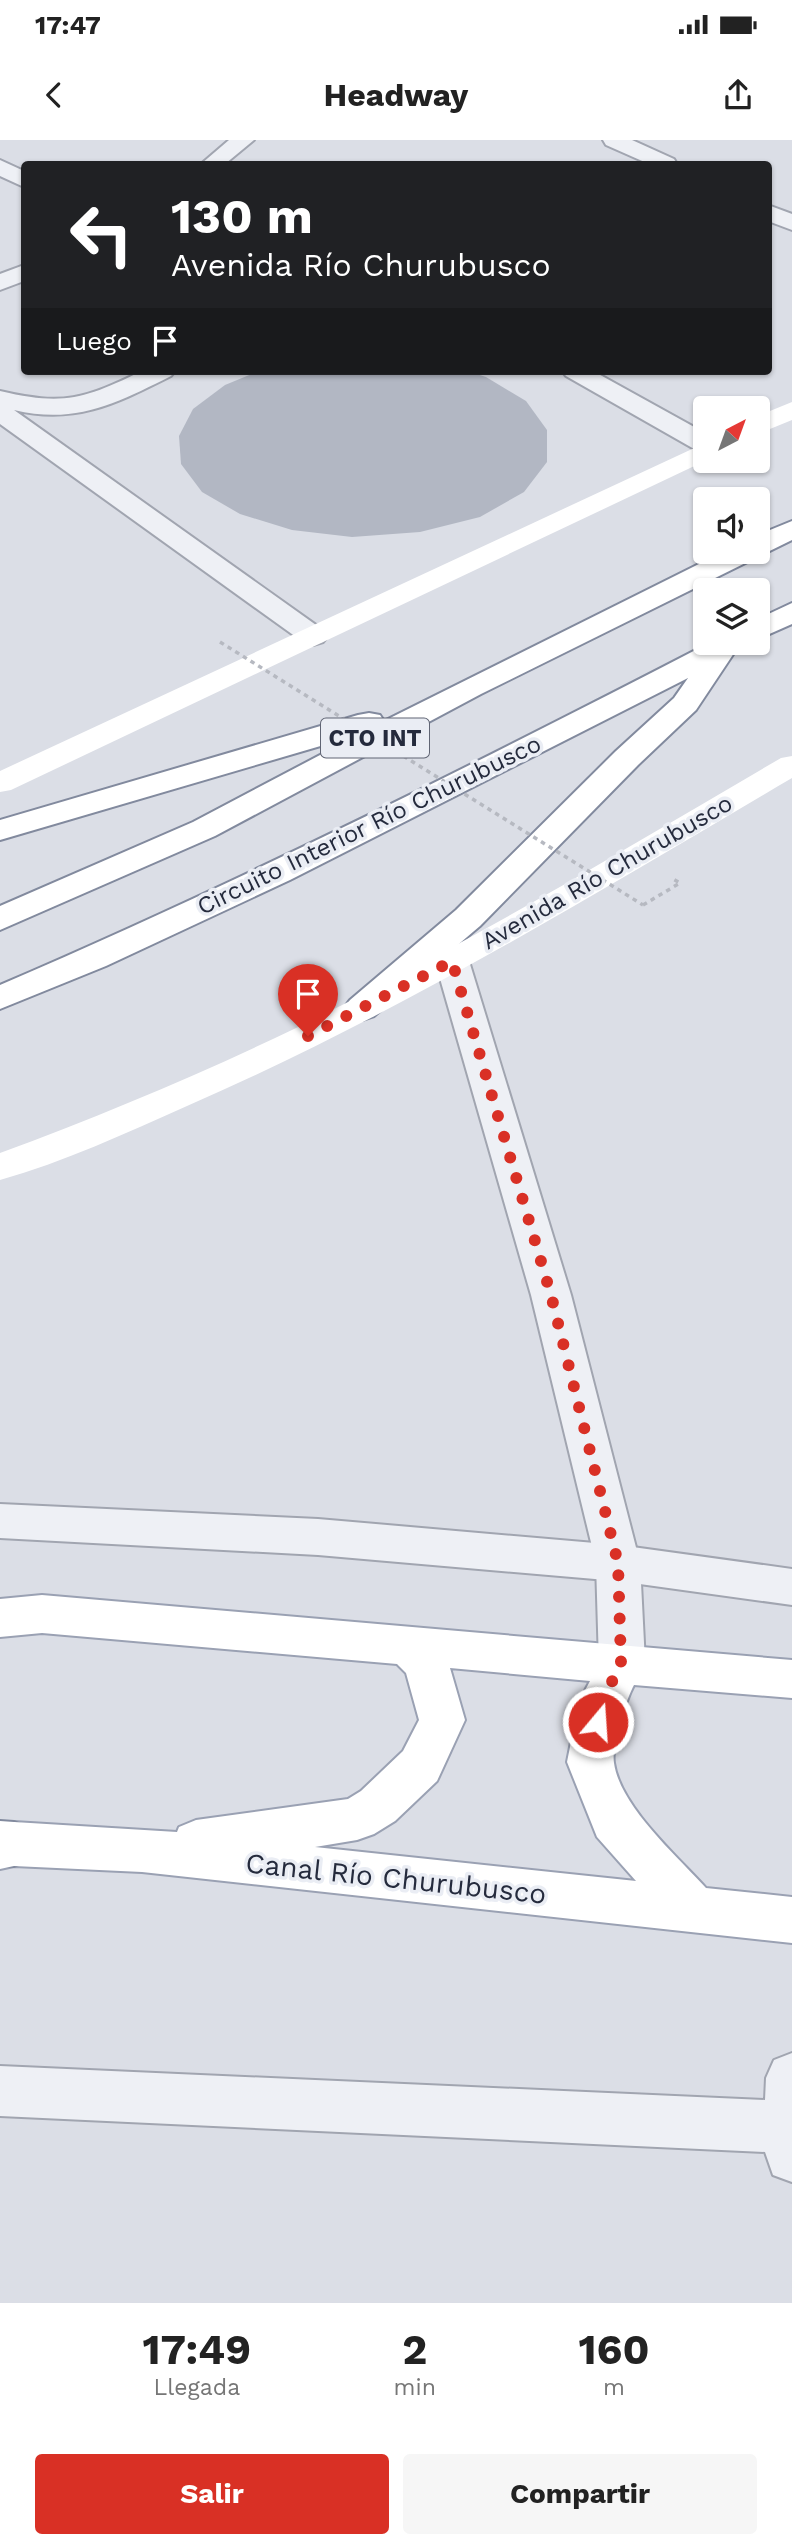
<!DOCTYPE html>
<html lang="es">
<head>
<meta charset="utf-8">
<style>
  body { margin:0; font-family:"Work Sans",sans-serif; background:#f6f6f6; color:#222; height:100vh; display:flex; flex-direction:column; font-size:26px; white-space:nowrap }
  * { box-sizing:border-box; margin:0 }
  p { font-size:23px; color:#767676 }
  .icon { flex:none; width:38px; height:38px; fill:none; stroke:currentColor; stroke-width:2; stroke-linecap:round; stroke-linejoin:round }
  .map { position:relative; height:2163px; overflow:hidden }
  .panel { display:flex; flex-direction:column; background:#fff; flex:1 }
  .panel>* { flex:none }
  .hud { position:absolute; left:21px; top:21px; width:751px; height:214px; border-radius:7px; box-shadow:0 2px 5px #0004; background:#202124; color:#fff; overflow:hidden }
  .needle { width:46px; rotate:41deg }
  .fabs { position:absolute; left:693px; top:256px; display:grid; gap:14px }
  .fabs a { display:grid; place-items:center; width:77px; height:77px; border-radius:7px; background:#fff; box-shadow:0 2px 5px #0004; font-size:35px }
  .pin { position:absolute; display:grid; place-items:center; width:60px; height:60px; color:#fff; margin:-72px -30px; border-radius:50% 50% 50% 0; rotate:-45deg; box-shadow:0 0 7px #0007 }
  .pin .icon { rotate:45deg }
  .me { position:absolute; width:77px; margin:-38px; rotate:18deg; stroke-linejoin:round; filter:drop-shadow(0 0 5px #0008) }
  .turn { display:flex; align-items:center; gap:24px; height:147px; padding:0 35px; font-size:32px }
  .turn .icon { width:91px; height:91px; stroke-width:2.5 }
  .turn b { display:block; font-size:49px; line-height:60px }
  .then { display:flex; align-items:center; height:66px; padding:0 35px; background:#0003; gap:14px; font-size:26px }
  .eta { display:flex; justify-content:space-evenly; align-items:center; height:119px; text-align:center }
  .eta b { font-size:42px; font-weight:700; line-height:49px }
  .action { display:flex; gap:14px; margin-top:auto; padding:14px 35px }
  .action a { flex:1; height:80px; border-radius:7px; background:#d93025; color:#fff; font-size:28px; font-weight:700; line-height:80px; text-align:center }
  .action a+a { background:#f6f6f6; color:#222 }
  .status { display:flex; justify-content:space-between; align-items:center; height:49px; padding:0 35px; background:#fff; direction:ltr }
  .status svg { height:19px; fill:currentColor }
  header { display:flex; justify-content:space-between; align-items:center; height:91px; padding:0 35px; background:#fff; font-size:32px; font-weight:700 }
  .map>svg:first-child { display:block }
  .building { fill:#b2b7c3 }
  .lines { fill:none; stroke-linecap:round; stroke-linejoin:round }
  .minor-casing { stroke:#a1a5b0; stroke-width:4 }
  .tertiary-casing { stroke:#a1a5b0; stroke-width:4 }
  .primary-casing { stroke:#9aa1b3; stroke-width:4 }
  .motorway-casing { stroke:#828a9e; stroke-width:4 }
  .path { stroke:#b6b9c1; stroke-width:3.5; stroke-dasharray:4.5 4.5; stroke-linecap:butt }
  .minor { fill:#eef0f5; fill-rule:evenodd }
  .tertiary { fill:#eef0f5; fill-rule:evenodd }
  .secondary { fill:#fff; fill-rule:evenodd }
  .primary { fill:#fff; fill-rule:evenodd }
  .motorway { fill:#fff; fill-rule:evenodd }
  .path-bridge { stroke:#b6b9c1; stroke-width:3.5; stroke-dasharray:4.5 4.5; stroke-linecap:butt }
  .route { stroke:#d93025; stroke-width:12; stroke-dasharray:0 21.6 }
  .labels { text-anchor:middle; stroke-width:7; stroke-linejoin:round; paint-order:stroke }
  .shield { fill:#eaedf4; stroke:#606574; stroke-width:2 }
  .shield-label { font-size:23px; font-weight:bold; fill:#252b3d }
  .street-label { font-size:24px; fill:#252b3d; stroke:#eaedf4 }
  .near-street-label { font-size:28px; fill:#252b3d; stroke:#eaedf4 }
</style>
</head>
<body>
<div class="status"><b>17:47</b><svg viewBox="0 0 49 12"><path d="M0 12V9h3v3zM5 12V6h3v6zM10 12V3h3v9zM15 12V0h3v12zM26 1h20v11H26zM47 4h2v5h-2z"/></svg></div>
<header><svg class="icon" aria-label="back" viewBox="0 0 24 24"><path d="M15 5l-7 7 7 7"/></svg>Headway<svg class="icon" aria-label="share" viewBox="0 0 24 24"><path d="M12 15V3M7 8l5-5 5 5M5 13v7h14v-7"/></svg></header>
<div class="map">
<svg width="792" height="2163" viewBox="0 0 792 2163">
  <rect width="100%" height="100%" fill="#dbdee6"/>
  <path class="building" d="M259,231H467L486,237L526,261L547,290V322L524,352L480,377L420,392L352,397L292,390L240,374L202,352L181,324L179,296L193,269L225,245Z"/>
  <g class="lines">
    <defs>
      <path id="minor" d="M229,0H254L225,24H201Z
        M603,0H632L674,19L677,24H649L606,5Z
        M0,20L24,31V47L0,36Z
        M768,65L792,74V90L768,81Z
        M24,125V141L0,150V134Z
        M142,231H175L171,236C117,263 76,285 14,270L323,490L328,496L323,502L313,505L303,502L0,284V251C64,266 84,259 142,231Z
        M562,231H593L705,293V312L696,310L566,236Z
        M452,810L464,813L469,821L571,1155L640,1423L645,1523L638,1537L622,1542L606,1537L599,1523L596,1423L531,1155L435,821L440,813Z
        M792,1913V2042L773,2035L765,2012L0,1976V1926L765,1960L766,1938L774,1920Z"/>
      <path id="tertiary" d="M0,1364L318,1379L618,1405L792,1429V1465L618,1441L318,1415L0,1398Z"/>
      <path id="primary" d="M42,1455L792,1520V1558L634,1545C626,1560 611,1606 614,1623C620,1666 677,1716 706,1748L792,1757V1803L142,1732L14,1726L0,1729V1685L14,1682L177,1692L179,1687L196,1680L348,1659L361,1651L403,1611L419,1580L406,1533L397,1524L42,1493L0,1497V1459ZM450,1528L590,1541L579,1562L567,1622L597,1697L636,1741L315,1707L357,1700L374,1694L395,1681L437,1641L465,1580Z"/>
      <path id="motorway" d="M792,381V400L481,554L215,696L0,790V766L193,682L358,595L0,700V680L358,575L369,573L380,575L384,581L725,411H758V395Z
        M792,463V484L758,499V479Z
        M711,502H749L744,508L734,513L696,570L638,625L480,786L374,876L362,880L350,876L344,868L350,860L456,770L616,611L674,558L688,538L290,740L106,826L0,869V845C242,741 477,623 711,502Z
        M0,1681L14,1682L31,1689L38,1704L31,1719L14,1726L0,1725Z"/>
    </defs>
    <use href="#minor" class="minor-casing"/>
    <use href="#tertiary" class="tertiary-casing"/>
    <use href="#primary" class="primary-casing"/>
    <use href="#motorway" class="motorway-casing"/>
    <path class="path" d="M643,765L680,743L673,739"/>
    <use href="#minor" class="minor"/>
    <use href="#tertiary" class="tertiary"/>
    <path class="secondary" d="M792,262V280L758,294V276Z
      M705,303L707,320L11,650L0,652V631Z
      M792,616V638C594,755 398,874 187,966C126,993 64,1022 0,1040V1013C100,976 198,935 294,889C461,808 620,712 781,618Z"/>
    <use href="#primary" class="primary"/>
    <use href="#motorway" class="motorway"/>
    <path class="path-bridge" d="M220,502L643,765"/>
  </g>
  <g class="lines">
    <path class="route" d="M308,896L452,821L551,1155L618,1423L621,1523L602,1562L598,1582"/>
  </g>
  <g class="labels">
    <rect class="shield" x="321" y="578.5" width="108" height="39" rx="5"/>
    <g class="shield-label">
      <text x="375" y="606">CTO INT</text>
    </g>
    <g class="street-label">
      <text transform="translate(369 685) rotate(-26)" y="8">Circuito Interior Río Churubusco</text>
      <text transform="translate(607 732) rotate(-30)" y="8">Avenida Río Churubusco</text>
    </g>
    <g class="near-street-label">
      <text transform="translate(396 1738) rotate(6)" y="10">Canal Río Churubusco</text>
    </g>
  </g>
</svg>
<div class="fabs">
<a><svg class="needle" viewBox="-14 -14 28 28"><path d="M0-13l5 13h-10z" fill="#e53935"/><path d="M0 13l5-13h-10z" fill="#767676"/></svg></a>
<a><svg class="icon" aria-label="sound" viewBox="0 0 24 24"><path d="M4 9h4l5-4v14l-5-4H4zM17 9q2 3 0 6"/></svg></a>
<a><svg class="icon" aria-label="layers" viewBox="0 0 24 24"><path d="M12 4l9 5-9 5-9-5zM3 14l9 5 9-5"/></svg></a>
</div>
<div class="pin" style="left:308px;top:896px;background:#d93025"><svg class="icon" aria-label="arrive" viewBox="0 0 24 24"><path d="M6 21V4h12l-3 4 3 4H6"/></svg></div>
<svg class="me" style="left:598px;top:1582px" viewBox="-20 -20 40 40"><circle r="17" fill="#d93025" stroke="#fff" stroke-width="3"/><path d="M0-11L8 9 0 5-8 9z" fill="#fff"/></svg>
<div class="hud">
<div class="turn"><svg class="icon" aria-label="left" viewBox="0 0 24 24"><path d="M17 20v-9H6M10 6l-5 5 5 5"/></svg><div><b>130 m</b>Avenida Río Churubusco</div></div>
<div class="then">Luego<svg class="icon" aria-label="arrive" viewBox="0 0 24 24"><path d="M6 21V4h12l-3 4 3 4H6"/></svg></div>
</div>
</div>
<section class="panel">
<div class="eta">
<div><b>17:49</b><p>Llegada</p></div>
<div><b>2</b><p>min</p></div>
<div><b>160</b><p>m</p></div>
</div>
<div class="action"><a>Salir</a><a>Compartir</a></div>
</section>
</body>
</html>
